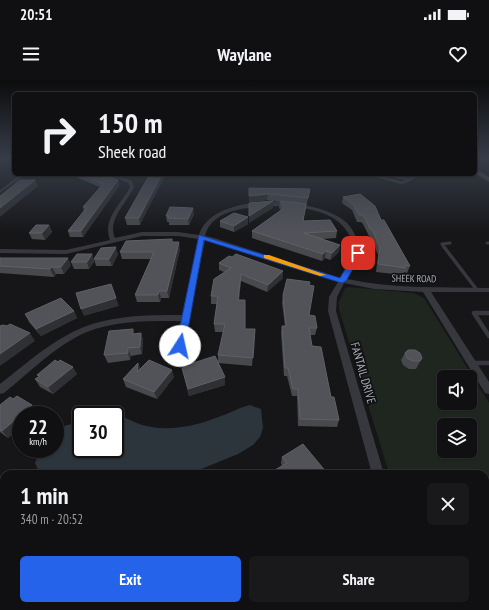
<!DOCTYPE html>
<html lang="en">
<head>
<meta charset="utf-8">
<style>
  body { margin:0; font-family:"PT Sans Narrow",sans-serif; background:#19191b; color:#f1f3f6; height:100vh; display:flex; flex-direction:column; font-size:15px; white-space:nowrap }
  * { box-sizing:border-box; margin:0 }
  p { font-size:13px; color:#9c9d9f }
  .icon { flex:none; width:22px; height:22px; fill:none; stroke:currentColor; stroke-width:2; stroke-linecap:round; stroke-linejoin:round }
  .map { position:relative; flex:1; overflow:hidden }
  .drawer { position:absolute; left:0px; top:390px; width:489px; height:140px; display:flex; flex-direction:column; background:#101012; border-radius:12px 12px 0 0; box-shadow:0 1px 3px #0004,0 0 0 1px #303032 }
  .drawer>* { flex:none }
  .guide { position:absolute; left:12px; top:12px; width:465px; height:84px; border-radius:6px; box-shadow:0 1px 3px #0004,0 0 0 1px #303032; background:#101012; color:#f1f3f6; overflow:hidden }
  .controls { position:absolute; left:437px; top:290px; display:grid; gap:8px }
  .controls a { display:grid; place-items:center; width:40px; height:40px; border-radius:6px; background:#101012; box-shadow:0 1px 3px #0004,0 0 0 1px #303032; font-size:20px }
  .speed { position:absolute; left:12px; top:326px; display:flex; gap:8px; font-size:20px; font-weight:700; text-align:center }
  .speed>* { display:grid; place-content:center; width:52px; height:52px; border-radius:50%; background:#101012; box-shadow:0 1px 3px #0004,0 0 0 1px #303032; line-height:1 }
  .speed small { font-size:10px; font-weight:400 }
  .speed .limit { border:2px solid #111; border-radius:6px; background:#fff; color:#111 }
  .pin { position:absolute; display:grid; place-items:center; width:34px; height:34px; color:#fff; margin:-17px; border-radius:8px; box-shadow:0 2px 6px #0006 }
  .me { position:absolute; width:44px; margin:-22px; rotate:10deg; stroke-linejoin:round; filter:drop-shadow(0 0 3px #0008) }
  .turn { display:flex; align-items:center; gap:14px; height:84px; padding:0 20px; font-size:18px }
  .turn .icon { width:52px; height:52px; stroke-width:2.5 }
  .turn b { display:block; font-size:28px; line-height:34px }
  .round { display:grid; place-items:center; flex:none; width:42px; height:42px; border-radius:6px; background:#19191b }
  .overview { display:flex; align-items:center; justify-content:space-between; height:68px; padding:0 20px }
  h1 { font-size:24px; font-weight:700; line-height:30px }
  .action { display:flex; gap:8px; margin-top:auto; padding:8px 20px }
  .action a { flex:1; height:46px; border-radius:6px; background:#2563eb; color:#fff; font-size:16px; font-weight:700; line-height:46px; text-align:center }
  .action a+a { background:#19191b; color:#f1f3f6 }
  .status { display:flex; justify-content:space-between; align-items:center; height:28px; padding:0 20px; background:#101012; direction:ltr }
  .status svg { height:11px; fill:currentColor }
  header { display:flex; justify-content:space-between; align-items:center; height:52px; padding:0 20px; background:#101012; font-size:18px; font-weight:700 }
  .map>svg:first-child { display:block }
  .green { fill:#1e261f; fill-rule:evenodd }
  .water { fill:#2c353c }
  .lines { fill:none; stroke-linecap:round; stroke-linejoin:round }
  .service-far3 { stroke:#37383d; stroke-width:2.5 }
  .service-far2 { stroke:#37383d; stroke-width:3 }
  .service-far1 { stroke:#37383d; stroke-width:3.5 }
  .service { stroke:#37383d; stroke-width:4.5 }
  .minor { fill:#37383d; fill-rule:evenodd }
  .secondary { fill:#45474d; fill-rule:evenodd }
  .wall { fill:#47494d }
  .shaded-wall { fill:#2f3033 }
  .building { fill:#525359; stroke:#5f6168 }
  .route { fill:#2563eb; stroke:#184099 }
  .slow { fill:#f59e0b }
  .labels { text-anchor:middle; stroke-width:3.5; stroke-linejoin:round; paint-order:stroke }
  .far-street-label { font-size:10px; fill:#a8adb8; stroke:#111113 }
  .street-label { font-size:12px; fill:#a8adb8; stroke:#111113 }
</style>
</head>
<body>
<div class="status"><b>20:51</b><svg viewBox="0 0 49 12"><path d="M0 12V9h3v3zM5 12V6h3v6zM10 12V3h3v9zM15 12V0h3v12zM26 1h20v11H26zM47 4h2v5h-2z"/></svg></div>
<header><svg class="icon" aria-label="menu" viewBox="0 0 24 24"><path d="M4 6h16M4 12h16M4 18h16"/></svg>Waylane<svg class="icon" aria-label="heart" viewBox="0 0 24 24"><path d="M12 20l-8-8c-3-5 5-10 8-4 3-6 11-1 8 4z"/></svg></header>
<div class="map">
<svg width="489" height="530" viewBox="0 0 489 530">
  <rect width="100%" height="100%" fill="#161618"/>
  <path class="green" d="M349,207L413,213L424,218L489,323V410L485,409V394H392L388,390L339,229V222L345,208ZM444,297H470V323H444ZM444,345H470V371H444Z"/>
  <path class="water" d="M250,325L261,329L263,348L260,357L253,365L238,374L189,394H40L35,383L41,369H55V353C63,344 70,344 81,345V369H115V335H105L110,331H116C146,356 187,350 221,336C231,333 240,327 250,325Z
    M485,482L489,484V530H449L448,526H485Z"/>
  <g class="lines">
    <path class="service-far3" d="M370,94L402,103L409,100
      M388,94L409,100L419,94"/>
    <path class="service-far2" d="M487,163H489
      M445,168L442,164L450,163"/>
    <path class="service-far1" d="M444,167L477,210"/>
    <path class="service" d="M474,233L489,256
      M474,233H489
      M471,283H489"/>
    <path class="minor" d="M21,94H26L0,113V110Z
      M108,94H114L132,101L134,107C127,123 107,139 115,158L142,152H178L199,155C212,110 319,116 347,143C355,151 358,162 361,173L347,199C394,209 441,207 489,208V212H431L489,302V314L485,313L423,212L374,209L344,203L337,217L336,231L384,394H372L328,231L329,217L338,202L205,160L183,268L180,269L175,266L181,241C150,241 117,240 87,252C56,265 30,292 4,313L0,314V304C22,287 44,267 69,254C103,235 144,235 182,235L199,159L178,156H142L66,174L0,173V169L66,170L110,160C102,139 121,124 130,107L128,103ZM274,126C297,127 331,128 346,150C351,156 353,165 355,173L340,198L306,188L214,158L205,156C212,128 250,127 274,126Z
      M485,413L489,414V428L485,427Z
      M167,526H190L188,530H165Z"/>
    <path class="secondary" d="M475,88L489,97V102L475,93Z"/>
  </g>
  <path class="wall" d="M76,94H103L118,100L119,106L83,157H70L68,151L84,131L83,127L100,107L78,98Z
    M150,94L140,145H127L125,138Z
    M249,108L310,109L303,141L337,151L336,158L322,159L340,165L339,172L330,180L325,178L322,181L252,158V151L281,130L279,128L280,122L267,120L249,122Z
    M343,117L381,140L410,186L407,193L404,192L403,195L376,192L378,175L370,156H369L363,144L361,142H357L352,130L342,123Z
    M194,134L189,145H169V142H167L166,136Z
    M220,141L248,144L234,152L220,147Z
    M49,145L52,152L45,160L32,159L29,153Z
    M173,162L180,169L169,218H161L160,222H137L135,215L151,179H122L120,172Z
    M92,174L94,182L89,189H74L71,182Z
    M118,174L112,186H96L94,179Z
    M0,178L71,185L64,194H56L54,197L0,193Z
    M219,183L283,198L267,212L241,201L239,220L245,249H255L252,286L218,283V275L223,252H215L214,244L217,224H211V216L224,192L219,190Z
    M309,205V235L317,248L315,255H310L312,266L331,317L339,340L337,347L298,346L297,316H292L287,296H284L281,253L282,246H285L282,223L283,215Z
    M74,231L77,238L41,256L29,242L25,234Z
    M141,253L143,260L142,274L131,276L130,280L108,283L104,275Z
    M405,273L422,278L416,289H409L403,285L401,280Z
    M58,282L77,294L53,314L40,307L35,299L39,297L37,295Z
    M138,283L140,289L174,297L157,319L126,307L123,299Z
    M182,288L225,297V305L189,316Z
    M13,319L32,325L37,332L21,335V346L8,358L0,352V325Z
    M282,377L327,393V394H268L282,386L281,383Z"/>
  <path class="shaded-wall" d="M162,94H166L140,145L139,138Z
    M35,100L38,106L0,137V128Z
    M118,100L119,106L83,157L81,151Z
    M268,114L267,120L249,122V116Z
    M273,121V128L249,143V136Z
    M193,128L194,134L189,145L188,139Z
    M248,137V144L234,152V146Z
    M49,145L52,152L45,160L42,153Z
    M179,162L180,169L169,218L167,211Z
    M340,165L339,172L330,180L332,173Z
    M116,167L118,174L112,186L109,179Z
    M326,171L325,178L322,181L323,174Z
    M92,174L94,182L89,189L87,182Z
    M68,178L71,185L64,194L61,187Z
    M52,187L56,194L54,197L50,189Z
    M283,191V198L267,212L268,205Z
    M241,194V201L238,228V220Z
    M159,211L161,218L160,222L158,215Z
    M116,218L119,226L84,236L81,229Z
    M74,231L77,238L41,256L36,249Z
    M30,253L35,261L0,286V274Z
    M141,253L143,260L142,274L140,267Z
    M128,268L131,276L130,280L128,273Z
    M138,283L141,290L137,292Z
    M73,287L77,294L53,314L48,307Z
    M172,290L174,297L157,319L154,312Z
    M225,297V305L189,316L188,309Z
    M32,325L37,332L34,335H21V346L8,358L2,351Z
    M44,526L50,530H36Z
    M62,526H71V528L67,530H54Z"/>
  <path class="building" d="M80,94H103L118,100L81,151H68L87,127H83L103,104Z
    M150,94H162L139,138H125Z
    M20,100H35L0,128V116Z
    M249,108L310,109L308,118L268,114L249,116Z
    M360,114L375,126L381,140H384L410,186L405,185V188L378,184L380,168L372,149H370L365,138L362,135H359L353,124L343,117Z
    M273,121L249,136V123Z
    M280,121L306,124L303,141L330,140L337,151L304,153L340,165L332,173L326,171L323,174L252,151L284,128Z
    M170,127L193,128L188,139L168,138L169,136H166Z
    M234,133L248,137L234,146L220,141Z
    M36,145H49L42,153H29Z
    M172,159V162H179L167,211H159L158,215H135L154,172H120L126,161Z
    M116,167L109,179H94L101,168Z
    M77,174H92L87,182H71Z
    M236,174L283,191L268,205L241,194L238,220H245V249H255L253,278L218,275L225,244H214L218,216H211L214,199L231,188L219,183L229,176L232,177Z
    M0,178H68L61,187H52L50,189L0,186Z
    M287,199L310,202L309,205L314,206L309,235L315,236L317,248H309L312,266L321,267L331,317H334L339,340L300,339L298,309H293L288,288H285L282,246H286L283,215Z
    M111,204L116,218L81,229L76,213Z
    M61,218L74,231L36,249L25,234Z
    M10,244L30,253L0,274V246L3,245L7,246Z
    M133,249V254L141,253L140,267L128,268V273L104,275L109,251Z
    M408,270H415L420,273L422,278L420,281H413L407,278L405,273Z
    M215,276L225,297L188,309L182,288L190,286V284Z
    M55,280L58,282L60,280L73,287L48,307L35,299L40,296L37,295Z
    M149,280L172,290L154,312L123,299L138,283L137,292Z
    M17,316L32,325L2,351L0,350V325L10,317L13,319Z
    M303,364L327,393L326,394H268L287,383L282,377Z
    M24,526H62L54,530H45L44,526L36,530H24Z
    M312,526H417L411,530H306Z"/>
  <linearGradient id="sky" x2="0" y2="1"><stop stop-color="#0c0c0d"/><stop offset="0.51" stop-color="#363c48"/><stop offset="1" stop-color="#363c48" stop-opacity="0"/></linearGradient>
  <rect width="489" height="153" fill="url(#sky)"/>
  <path class="route" d="M199,155L340,198L356,171L362,173L346,201L342,203L204,160L185,266L180,270L176,266Z"/>
  <path class="slow" d="M264,175H269L326,195L320,196L264,178Z"/>
  <g class="labels">
    <g class="far-street-label">
      <text transform="translate(414 198) rotate(1)" y="4">SHEEK ROAD</text>
    </g>
    <g class="street-label">
      <text transform="translate(363 293) rotate(74)" y="4">FANTAIL DRIVE</text>
    </g>
  </g>
</svg>
<div class="controls">
<a><svg class="icon" aria-label="sound" viewBox="0 0 24 24"><path d="M4 9h4l5-4v14l-5-4H4zM17 9q2 3 0 6"/></svg></a>
<a><svg class="icon" aria-label="layers" viewBox="0 0 24 24"><path d="M12 4l9 5-9 5-9-5zM3 14l9 5 9-5"/></svg></a>
</div>
<div class="speed"><div>22<small>km/h</small></div><div class="limit">30</div></div>
<div class="pin" style="left:358px;top:173px;background:#d93025"><svg class="icon" aria-label="arrive" viewBox="0 0 24 24"><path d="M6 21V4h12l-3 4 3 4H6"/></svg></div>
<svg class="me" style="left:180px;top:266px" viewBox="-20 -20 40 40"><circle r="19" fill="#fff"/><path d="M0-13L10 11 0 6-10 11z" fill="#2563eb"/></svg>
<div class="guide">
<div class="turn"><svg class="icon" aria-label="right" viewBox="0 0 24 24"><path d="M7 20v-9h11M14 6l5 5-5 5"/></svg><div><b>150 m</b>Sheek road</div></div>
</div>
<section class="drawer">
<div class="overview"><div><h1>1 min</h1><p>340 m · 20:52</p></div><a class="round"><svg class="icon" aria-label="close" viewBox="0 0 24 24"><path d="M6 6l12 12M18 6L6 18"/></svg></a></div>
<div class="action"><a>Exit</a><a>Share</a></div>
</section>
</div>
</body>
</html>
